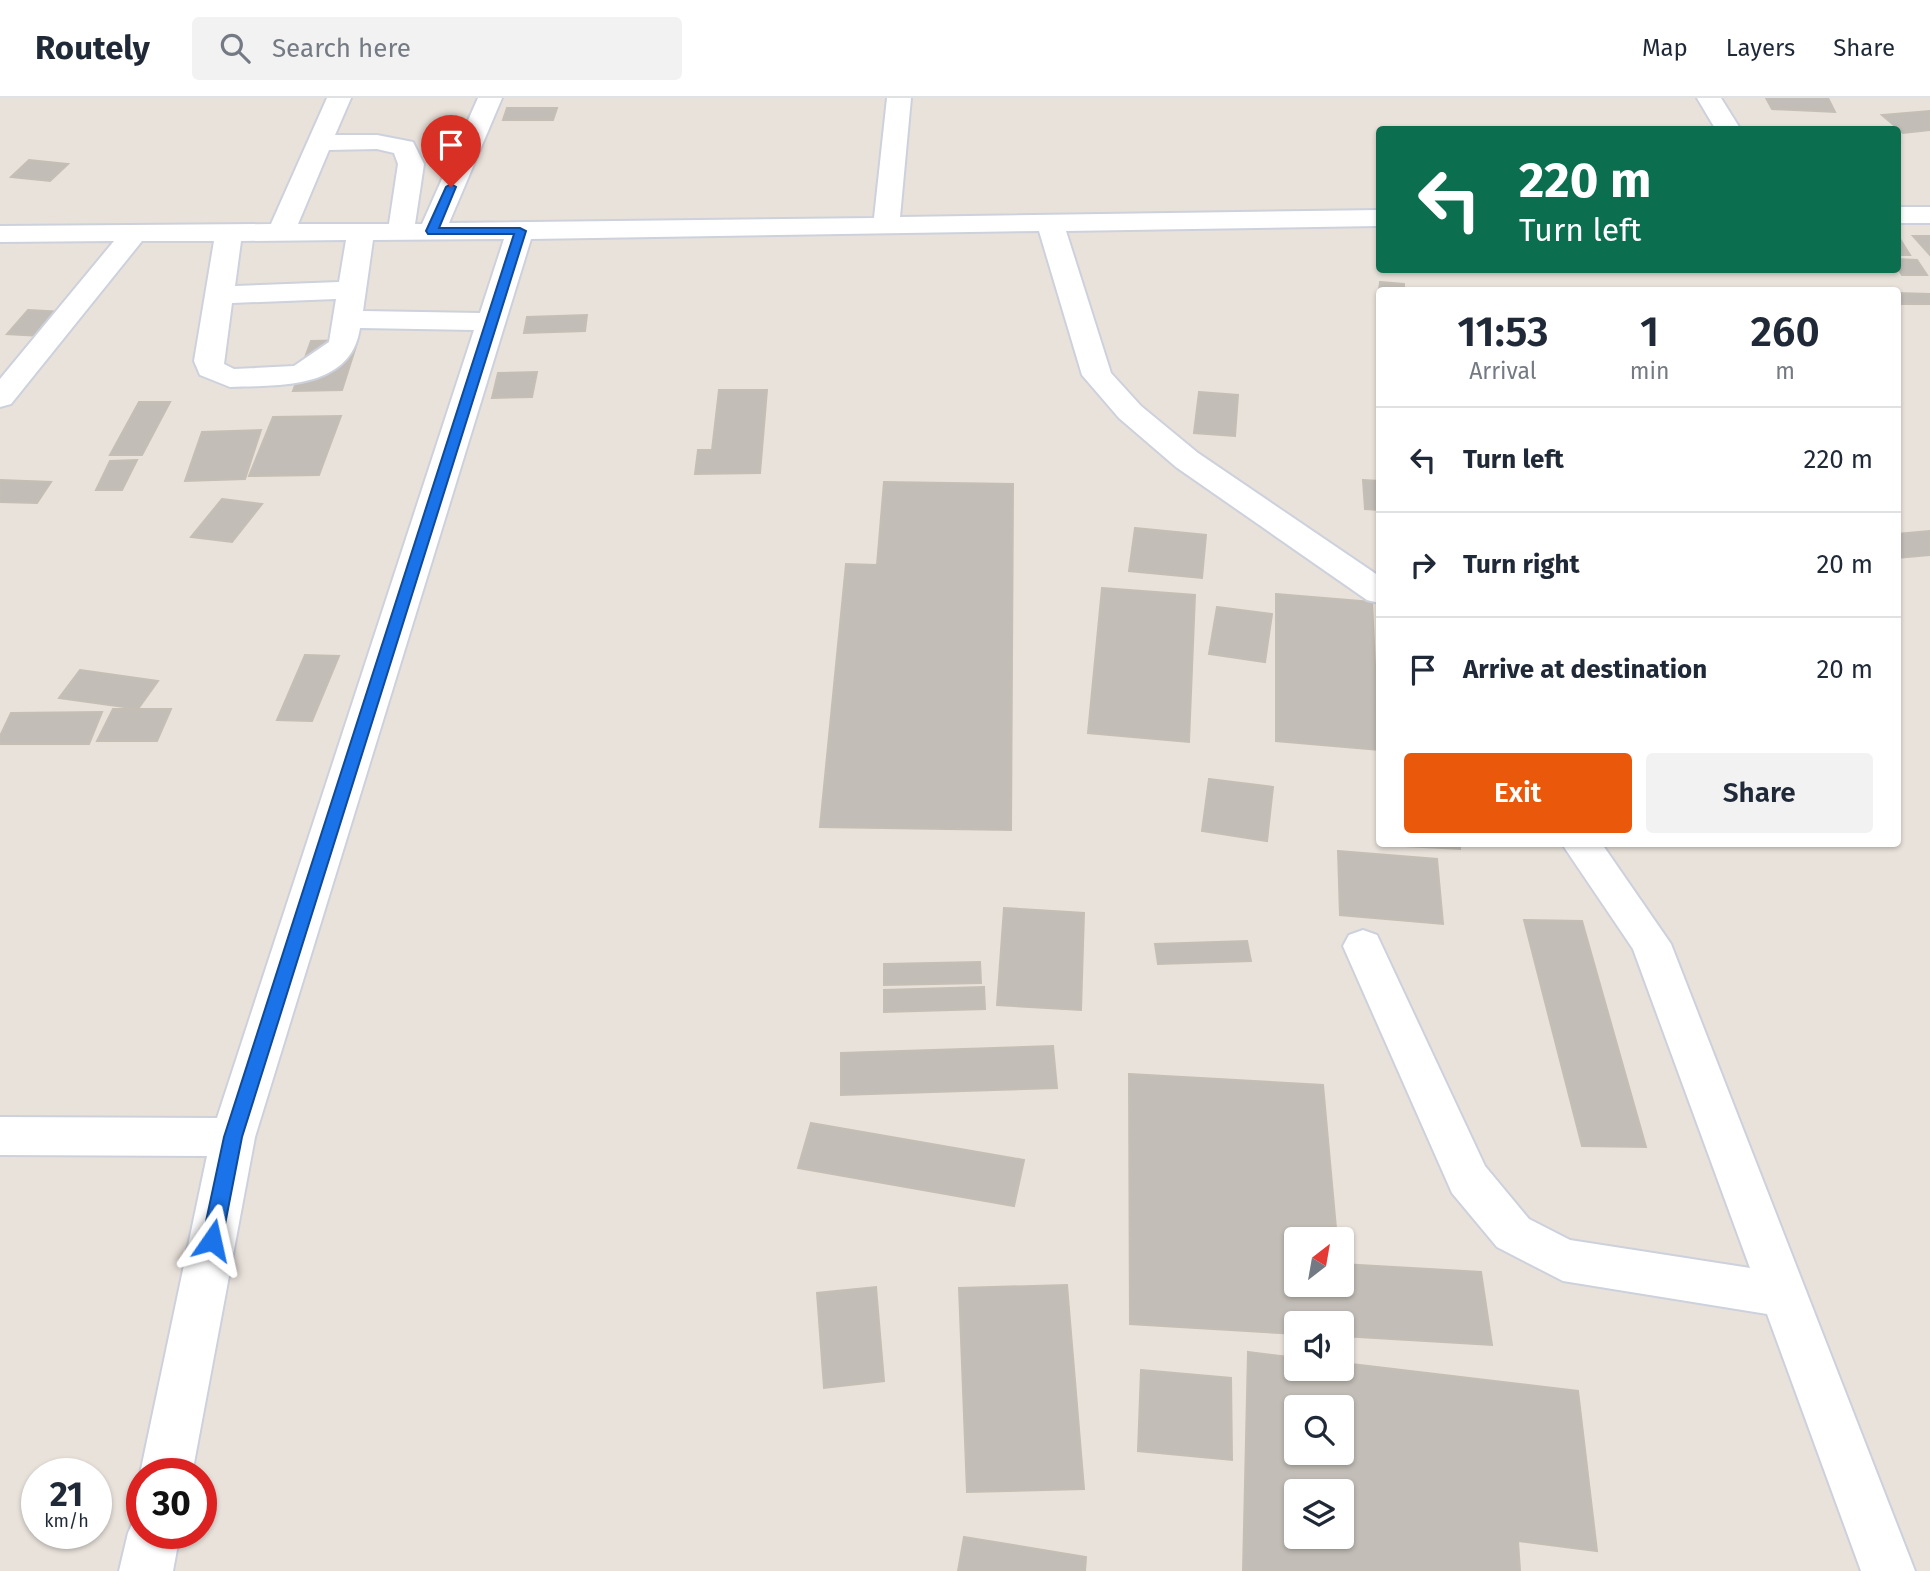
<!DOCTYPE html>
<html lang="en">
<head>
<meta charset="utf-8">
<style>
  body { margin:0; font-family:"Fira Sans",sans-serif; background:#f2f2f3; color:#1f2937; height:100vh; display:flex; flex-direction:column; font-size:26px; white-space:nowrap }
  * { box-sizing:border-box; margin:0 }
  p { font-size:23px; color:#747a83 }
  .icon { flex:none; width:38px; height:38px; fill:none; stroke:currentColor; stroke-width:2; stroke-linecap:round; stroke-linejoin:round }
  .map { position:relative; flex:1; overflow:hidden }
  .side { position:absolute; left:1376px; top:189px; width:525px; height:560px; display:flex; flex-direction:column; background:#fff; border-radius:7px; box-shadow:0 2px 5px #0004 }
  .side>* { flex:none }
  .top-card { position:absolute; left:1376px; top:28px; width:525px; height:147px; border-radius:7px; box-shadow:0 2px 5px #0004; background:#0b6e4f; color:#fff; overflow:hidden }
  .needle { width:46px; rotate:31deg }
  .controls { position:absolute; left:1284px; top:1129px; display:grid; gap:14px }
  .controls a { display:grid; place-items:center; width:70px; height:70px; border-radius:7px; background:#fff; box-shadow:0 2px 5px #0004; font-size:35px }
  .speed { position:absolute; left:21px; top:1360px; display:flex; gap:14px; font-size:35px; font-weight:700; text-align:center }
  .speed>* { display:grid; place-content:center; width:91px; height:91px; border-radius:50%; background:#fff; box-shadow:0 2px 5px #0004; line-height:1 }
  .speed small { font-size:18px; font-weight:400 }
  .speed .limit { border:10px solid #d22; background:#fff; color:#111 }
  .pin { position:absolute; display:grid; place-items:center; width:60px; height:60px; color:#fff; margin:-72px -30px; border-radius:50% 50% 50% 0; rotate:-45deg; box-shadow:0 0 7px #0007 }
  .pin .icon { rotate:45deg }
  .me { position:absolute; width:77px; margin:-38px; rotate:11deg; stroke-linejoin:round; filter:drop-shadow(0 0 5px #0008) }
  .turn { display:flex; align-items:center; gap:24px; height:147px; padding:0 28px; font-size:32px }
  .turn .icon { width:91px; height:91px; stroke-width:2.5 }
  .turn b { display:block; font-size:49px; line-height:60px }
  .eta { display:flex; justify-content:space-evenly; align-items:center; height:119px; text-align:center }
  .eta b { font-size:42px; font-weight:600; line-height:49px }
  .button { display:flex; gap:14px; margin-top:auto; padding:14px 28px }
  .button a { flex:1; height:80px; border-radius:7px; background:#ea580c; color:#fff; font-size:28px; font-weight:600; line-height:80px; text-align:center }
  .button a+a { background:#f2f2f3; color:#1f2937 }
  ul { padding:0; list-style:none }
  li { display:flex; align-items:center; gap:21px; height:105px; padding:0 28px; border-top:2px solid #e0e1e3 }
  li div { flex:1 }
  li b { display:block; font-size:26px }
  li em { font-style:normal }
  header { display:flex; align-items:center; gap:42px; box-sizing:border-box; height:98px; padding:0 35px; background:#fff; border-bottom:2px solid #e0e1e3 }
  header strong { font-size:33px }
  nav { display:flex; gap:38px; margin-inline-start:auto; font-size:24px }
  .search { width:490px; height:63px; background:#f2f2f3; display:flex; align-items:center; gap:18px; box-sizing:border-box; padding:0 24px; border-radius:7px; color:#747a83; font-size:26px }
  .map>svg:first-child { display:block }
  .building { fill:#c2bdb6; stroke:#c4beb5; stroke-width:2; fill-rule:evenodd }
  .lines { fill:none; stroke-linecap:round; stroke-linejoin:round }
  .minor-casing { stroke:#cdd1dc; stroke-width:4 }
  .minor { fill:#fff; fill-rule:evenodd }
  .route { fill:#1a73e8; stroke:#114b97; stroke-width:2 }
</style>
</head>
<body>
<header>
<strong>Routely</strong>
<div class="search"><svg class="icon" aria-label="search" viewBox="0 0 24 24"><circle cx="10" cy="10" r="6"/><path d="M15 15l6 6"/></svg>Search here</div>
<nav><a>Map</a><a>Layers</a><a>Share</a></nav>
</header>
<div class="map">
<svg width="1930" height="1473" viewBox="0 0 1930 1473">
  <rect width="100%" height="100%" fill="#e9e2db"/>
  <path class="building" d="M1766,0H1828L1835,14L1772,11Z
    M507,10H557L553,22H503Z
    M1930,13V32L1903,35L1882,17Z
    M29,62L68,66L50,83L11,79Z
    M1913,138H1930V157Z
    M1897,141H1900L1910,157H1897Z
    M1897,161L1917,162L1927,177H1902L1897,169Z
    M1380,184L1404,186V192H1379Z
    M1897,195L1930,196V206H1900Z
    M28,212L63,214L42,238L7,236Z
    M587,217L585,233L524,235L527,219Z
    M358,242L342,292L293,293L311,243Z
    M537,274L532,299L492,300L498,275Z
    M719,292H767L760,375L695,376L698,352H712Z
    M1199,294L1238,297L1235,338L1194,335Z
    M139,304H170L142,357H110Z
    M341,318L319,377L249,378L273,319Z
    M261,332L245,381L185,383L202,334Z
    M137,362L122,392H96L110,363Z
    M0,382L51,384L37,405L0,404Z
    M1363,382L1379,383V412L1365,411Z
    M884,384L1013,386L1011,732L820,729L846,466L877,467Z
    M222,401L262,406L232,444L191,439Z
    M1135,430L1206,437L1202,480L1129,473Z
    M1930,433V457L1897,460V436Z
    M1102,490L1195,497L1189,644L1088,635Z
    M1276,496L1372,504L1379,652L1276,643Z
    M1217,509L1272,516L1265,564L1209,556Z
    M305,557L339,558L312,623L277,622Z
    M80,572L158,583L138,611L59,600Z
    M113,611H171L157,643H97Z
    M102,614L89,646H0V638L11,615Z
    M1209,681L1273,689L1267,743L1202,733Z
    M1386,746H1460V751L1386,747Z
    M1338,753L1437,761L1443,826L1340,817Z
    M1004,810L1084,815L1081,912L997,907Z
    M1524,822L1582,823L1646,1049L1582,1048Z
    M1247,843L1251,863L1158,866L1155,846Z
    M980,864L981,885L884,887V866Z
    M984,889L985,911L884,914V892Z
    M1053,948L1057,990L841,997V955Z
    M1129,976L1323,987L1337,1141H1297V1186H1342V1166L1481,1174L1492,1247L1342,1238V1225H1297V1236L1130,1226Z
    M811,1025L1024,1062L1014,1108L798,1070Z
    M1067,1187L1084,1391L967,1394L959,1190Z
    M876,1189L884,1283L824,1290L817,1195Z
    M1248,1254L1297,1260V1270H1342V1265L1578,1293L1597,1453L1518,1443L1520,1473H1243ZM1297,1309H1342V1354H1297ZM1297,1393H1342V1438H1297Z
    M1141,1272L1231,1280L1232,1362L1138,1353Z
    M964,1439L1086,1459L1085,1473H958Z"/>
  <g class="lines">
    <defs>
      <path id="minor" d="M327,0H351L335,37H377L413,44L424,66L415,126H422L478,0H502L449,125L874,120L887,0H911L900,119L1379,112V128L1066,133L1111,275L1141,308L1198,355L1379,478V505L1367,502L1176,369L1119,320L1082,277L1039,133L531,141L255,1039L192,1376H142V1379L140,1376L207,1058L0,1057V1019L217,1020L474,232L360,230C351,292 278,287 230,289L200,277L194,263L214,143H142L11,306L0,309V281L114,143L0,144V128L271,126ZM377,51L394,55L398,66L389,126H298L329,52ZM504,141L480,215L363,213L373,142ZM346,142L339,184L235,188L241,143ZM336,201L329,244L294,268L234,271L224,266L232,205Z
        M1697,0H1721L1741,32H1716Z
        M1897,109H1930V125H1897Z
        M1562,746H1602L1671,846L1915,1473H1861L1767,1216L1563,1183L1497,1149L1452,1095L1343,848L1349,837L1363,832L1377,837L1485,1068L1529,1121L1570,1142L1750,1170L1633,851Z
        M142,1414V1435H180L173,1473H119L128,1435L136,1417Z"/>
    </defs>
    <use href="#minor" class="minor-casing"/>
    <use href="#minor" class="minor"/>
  </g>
  <path class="route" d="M451,86L456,89L439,130H520L526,133L242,1039L222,1142L219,1148L212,1151L205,1148L202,1142L224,1039L514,136H428L426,133L446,89Z"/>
</svg>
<div class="controls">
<a><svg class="needle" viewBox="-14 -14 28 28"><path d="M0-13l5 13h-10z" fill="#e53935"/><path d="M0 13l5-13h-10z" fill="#747a83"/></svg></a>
<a><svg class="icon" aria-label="sound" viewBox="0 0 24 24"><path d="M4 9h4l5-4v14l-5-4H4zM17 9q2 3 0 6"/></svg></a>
<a><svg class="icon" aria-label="search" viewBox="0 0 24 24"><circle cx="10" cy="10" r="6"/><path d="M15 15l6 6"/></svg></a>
<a><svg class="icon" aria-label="layers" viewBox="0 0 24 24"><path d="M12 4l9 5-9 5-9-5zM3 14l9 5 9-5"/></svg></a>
</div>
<div class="speed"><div>21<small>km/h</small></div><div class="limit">30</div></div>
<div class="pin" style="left:451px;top:89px;background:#d93025"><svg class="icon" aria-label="arrive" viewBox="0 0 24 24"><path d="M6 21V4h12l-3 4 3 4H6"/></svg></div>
<svg class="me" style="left:212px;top:1142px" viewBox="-20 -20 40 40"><path d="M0-17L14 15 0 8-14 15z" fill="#1a73e8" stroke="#fff" stroke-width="4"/></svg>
<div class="top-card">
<div class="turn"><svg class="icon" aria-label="left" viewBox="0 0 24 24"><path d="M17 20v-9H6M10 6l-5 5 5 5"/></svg><div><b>220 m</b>Turn left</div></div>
</div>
<section class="side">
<div class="eta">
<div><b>11:53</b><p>Arrival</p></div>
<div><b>1</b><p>min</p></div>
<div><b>260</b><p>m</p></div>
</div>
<ul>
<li><svg class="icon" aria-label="left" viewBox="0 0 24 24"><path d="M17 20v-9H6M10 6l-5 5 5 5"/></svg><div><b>Turn left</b></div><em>220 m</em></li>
<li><svg class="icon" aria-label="right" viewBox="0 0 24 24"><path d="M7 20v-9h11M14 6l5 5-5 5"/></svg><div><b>Turn right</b></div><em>20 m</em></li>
<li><svg class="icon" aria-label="arrive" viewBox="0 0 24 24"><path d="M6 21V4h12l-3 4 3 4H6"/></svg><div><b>Arrive at destination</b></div><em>20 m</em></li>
</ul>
<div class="button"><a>Exit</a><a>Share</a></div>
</section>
</div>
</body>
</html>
